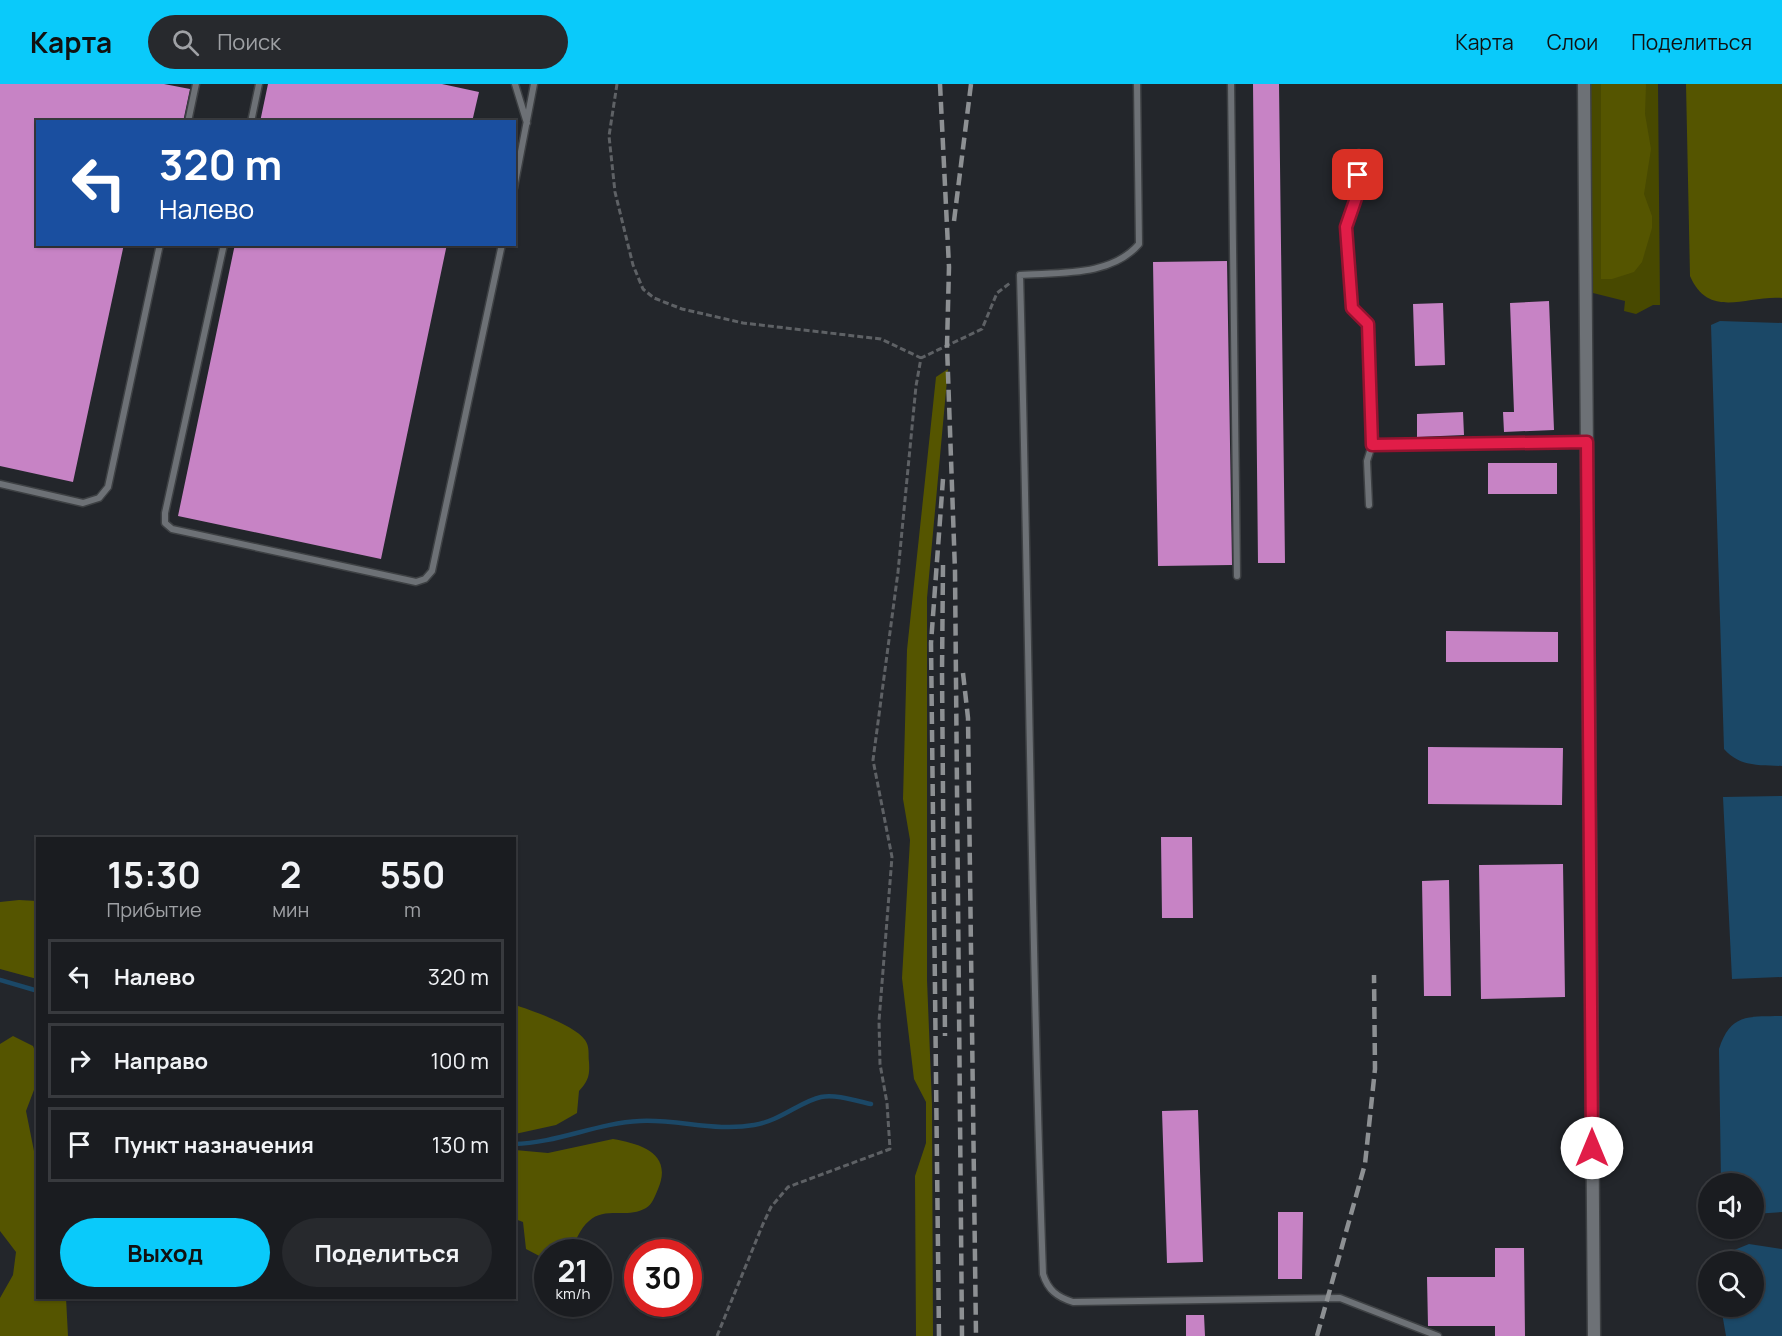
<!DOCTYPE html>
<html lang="ru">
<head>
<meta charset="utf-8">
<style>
  body { margin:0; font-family:Manrope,sans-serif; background:#27292d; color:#f1f3f6; height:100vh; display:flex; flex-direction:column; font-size:22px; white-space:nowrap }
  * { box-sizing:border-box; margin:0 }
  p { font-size:20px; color:#9fa1a5 }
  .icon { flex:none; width:33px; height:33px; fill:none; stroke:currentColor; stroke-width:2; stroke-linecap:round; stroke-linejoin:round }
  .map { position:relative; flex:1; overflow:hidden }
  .sheet { position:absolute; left:36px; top:753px; width:480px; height:462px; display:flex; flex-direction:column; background:#1a1c20; border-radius:0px; box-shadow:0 2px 4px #0004,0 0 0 2px #383a3e }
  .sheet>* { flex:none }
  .guide { position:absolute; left:36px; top:36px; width:480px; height:126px; border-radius:0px; box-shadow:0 2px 4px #0004,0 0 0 2px #383a3e; background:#1a4fa0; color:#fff; overflow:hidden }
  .tools { position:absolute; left:1698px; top:1089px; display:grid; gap:12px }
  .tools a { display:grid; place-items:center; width:66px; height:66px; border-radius:50%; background:#1a1c20; box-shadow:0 2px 4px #0004,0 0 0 2px #383a3e; font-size:30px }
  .speed { position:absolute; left:534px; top:1155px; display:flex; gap:12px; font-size:30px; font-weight:700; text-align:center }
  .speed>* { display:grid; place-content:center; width:78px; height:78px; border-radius:50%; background:#1a1c20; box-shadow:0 2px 4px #0004,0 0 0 2px #383a3e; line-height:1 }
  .speed small { font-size:15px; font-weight:400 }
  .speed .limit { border:9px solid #d22; background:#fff; color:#111 }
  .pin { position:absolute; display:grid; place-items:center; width:51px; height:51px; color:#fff; margin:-26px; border-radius:12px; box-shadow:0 3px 9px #0006 }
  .me { position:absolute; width:66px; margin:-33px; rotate:0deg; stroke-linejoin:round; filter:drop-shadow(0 0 4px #0008) }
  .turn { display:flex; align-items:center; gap:21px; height:126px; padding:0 24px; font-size:27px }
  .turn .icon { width:78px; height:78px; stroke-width:2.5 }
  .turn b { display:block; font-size:42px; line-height:51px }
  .eta { display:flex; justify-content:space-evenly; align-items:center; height:102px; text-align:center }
  .eta b { font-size:36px; font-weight:700; line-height:42px }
  .primary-button { display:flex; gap:12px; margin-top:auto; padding:12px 24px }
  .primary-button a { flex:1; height:69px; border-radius:36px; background:#0acafa; color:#111; font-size:24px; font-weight:700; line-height:69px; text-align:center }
  .primary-button a+a { background:#27292d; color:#f1f3f6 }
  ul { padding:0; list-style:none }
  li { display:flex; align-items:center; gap:18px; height:75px; margin:0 12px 9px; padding:0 12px; border:3px solid #383a3e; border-radius:0px }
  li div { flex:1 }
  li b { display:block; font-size:22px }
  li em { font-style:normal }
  header { display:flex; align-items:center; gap:36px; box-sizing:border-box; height:84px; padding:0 30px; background:#0acafa; color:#111 }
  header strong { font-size:28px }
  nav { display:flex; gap:33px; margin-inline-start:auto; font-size:21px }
  .search { width:420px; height:54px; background:#27292d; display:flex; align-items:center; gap:15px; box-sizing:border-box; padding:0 21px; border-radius:33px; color:#9fa1a5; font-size:22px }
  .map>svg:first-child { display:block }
  .green { fill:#484900 }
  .forest { fill:#550 }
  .water { fill:#1b4867 }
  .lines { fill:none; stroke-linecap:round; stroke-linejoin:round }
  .stream { stroke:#1b4867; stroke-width:4.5 }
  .building { fill:#c783c5 }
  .service-casing { stroke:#3e4144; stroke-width:9 }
  .minor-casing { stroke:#3e4144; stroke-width:15 }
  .path { stroke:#5e6165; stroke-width:3; stroke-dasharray:6 3; stroke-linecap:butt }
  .service { stroke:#6d7176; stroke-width:6 }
  .minor { stroke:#6d7176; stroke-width:12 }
  .rail { stroke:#8d9093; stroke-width:4.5; stroke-dasharray:12 6; stroke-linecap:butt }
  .route-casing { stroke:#92132f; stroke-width:15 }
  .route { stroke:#e11d48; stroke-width:10 }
</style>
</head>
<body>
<header>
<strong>Карта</strong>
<div class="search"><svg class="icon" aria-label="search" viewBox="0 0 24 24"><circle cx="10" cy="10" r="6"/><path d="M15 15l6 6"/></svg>Поиск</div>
<nav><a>Карта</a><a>Слои</a><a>Поделиться</a></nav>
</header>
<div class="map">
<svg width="1782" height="1252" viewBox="0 0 1782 1252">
  <rect width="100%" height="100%" fill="#23262b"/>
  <path class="green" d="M1588,0H1658L1660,221H1653L1636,230L1624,227L1625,217L1593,209Z"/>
  <path class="forest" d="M1601,0H1646L1645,30L1651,65L1644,110L1652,132V144L1642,178L1634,188L1612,195H1601Z
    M1686,0H1782V214C1747,211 1709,236 1690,192Z
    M948,285L927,514V896L932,1020L933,1252H916L915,1092L926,1059V1018L914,995L902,894L910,756L903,715L907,566L936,293Z
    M19,816L37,817V895L0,885V818Z
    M515,921C531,926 576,942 585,956C590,963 588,970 589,978C590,992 588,997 579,1007L577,1029L556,1041L515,1050Z
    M13,952L33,962L37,972V998L26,1027L37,1082L38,1214H66L68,1252H0V1214L13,1191L16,1168L0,1147V960Z
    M613,1055C642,1060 673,1070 658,1105C655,1112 652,1121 646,1124C627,1135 605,1122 589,1137C580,1144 575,1159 570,1168H548L547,1176L526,1165L523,1138L515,1135V1066L548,1069Z"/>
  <path class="water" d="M1720,237L1782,239V682C1759,681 1740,683 1724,665L1711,241Z
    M1782,712V893L1732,895L1723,713Z
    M1782,932V1128L1754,1130V1100L1721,1099L1719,965C1731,929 1748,933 1782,932Z
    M1749,1160L1782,1165V1252H1726L1721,1223L1754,1222V1178L1725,1177L1727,1169Z"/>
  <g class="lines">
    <path class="stream" d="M0,896L38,907
      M514,1060C557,1059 597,1039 640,1037C678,1035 716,1048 754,1041C780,1037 801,1017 821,1013C836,1010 857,1017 871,1020"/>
  </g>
  <path class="building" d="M0,0H164L190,5L183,38H38V160H124L73,398L0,382Z
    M268,0H442L479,8L472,38H260Z
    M1253,0H1279L1285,479H1258Z
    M235,160H447L381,475L178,432Z
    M1227,177L1232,481L1158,482L1153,178Z
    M1549,217L1554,346L1504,348L1503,328H1514L1510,219Z
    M1443,219L1445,281L1415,282L1413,220Z
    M1463,328L1464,351L1417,353V330Z
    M1488,379H1557V410H1488Z
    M1446,547L1558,548V578H1446Z
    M1428,663L1563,664L1562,721L1428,720Z
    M1161,753H1192L1193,834H1162Z
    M1563,780L1565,913L1481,915L1479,781Z
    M1449,796L1451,912H1424L1422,797Z
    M1198,1026L1203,1178L1167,1179L1162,1027Z
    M1278,1128H1303L1302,1195H1278Z
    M1495,1164H1524L1525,1252H1495V1242H1428L1427,1193H1495Z
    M1186,1231H1204L1205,1252H1186Z"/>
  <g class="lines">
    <defs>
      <path id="service" d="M515,0L527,39
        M1137,0L1139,160C1111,193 1058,188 1020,191C1029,524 1031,857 1043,1190C1048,1206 1057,1213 1073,1218L1340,1214L1438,1252
        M1231,0L1237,492
        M188,38L196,0
        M251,38L259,0
        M1359,69L1356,114L1346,143L1352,224L1369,240L1372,361L1367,377L1369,421
        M514,104L534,0
        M224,160L165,429V439L172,445L416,498L425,495L432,487L502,160
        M1372,361L1587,358
        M0,400L83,419L99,414L108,403L160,160"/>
      <path id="minor" d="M1584,0L1594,1252"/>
    </defs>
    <use href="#service" class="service-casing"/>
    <use href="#minor" class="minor-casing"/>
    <path class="path" d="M617,0L609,52L615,108L633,181L643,205L654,214L682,225L743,239L881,255L921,274
      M717,1252L763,1140L771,1123L788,1103L890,1065L887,1019L880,980L879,937L892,773L873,676L898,488L916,302L921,274L982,245L997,209L1010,199"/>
    <use href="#service" class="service"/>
    <use href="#minor" class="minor"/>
    <path class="rail" d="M940,0L949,183L947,262L955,487L962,1252
      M954,137L971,0
      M943,481L942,588L945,952
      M963,589L968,634L976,1252
      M939,1252L931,559L943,395
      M1317,1252L1365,1080L1375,985L1374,891"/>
  </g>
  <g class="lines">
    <defs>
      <path id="route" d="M1358,91L1356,114L1346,143L1352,224L1368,240L1372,361L1587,358L1592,1064"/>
    </defs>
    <use href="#route" class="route-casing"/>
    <use href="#route" class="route"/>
  </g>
</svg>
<div class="tools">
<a><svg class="icon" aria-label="sound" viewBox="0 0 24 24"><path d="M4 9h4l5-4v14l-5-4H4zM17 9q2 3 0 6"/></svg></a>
<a><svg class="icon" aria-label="search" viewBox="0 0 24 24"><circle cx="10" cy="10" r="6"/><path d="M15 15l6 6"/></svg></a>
</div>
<div class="speed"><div>21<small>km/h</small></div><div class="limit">30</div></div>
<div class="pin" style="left:1358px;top:91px;background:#d93025"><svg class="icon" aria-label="arrive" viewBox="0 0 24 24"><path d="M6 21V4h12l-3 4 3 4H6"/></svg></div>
<svg class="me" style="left:1592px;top:1064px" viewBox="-20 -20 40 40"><circle r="19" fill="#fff"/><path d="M0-13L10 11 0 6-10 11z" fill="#e11d48"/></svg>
<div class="guide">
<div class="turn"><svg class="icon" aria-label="left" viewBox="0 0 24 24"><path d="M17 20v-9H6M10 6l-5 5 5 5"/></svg><div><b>320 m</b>Налево</div></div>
</div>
<section class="sheet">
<div class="eta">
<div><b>15:30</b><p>Прибытие</p></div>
<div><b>2</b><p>мин</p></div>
<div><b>550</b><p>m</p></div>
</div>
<ul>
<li><svg class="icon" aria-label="left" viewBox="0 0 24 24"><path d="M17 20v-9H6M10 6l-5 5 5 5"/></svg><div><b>Налево</b></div><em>320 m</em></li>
<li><svg class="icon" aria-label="right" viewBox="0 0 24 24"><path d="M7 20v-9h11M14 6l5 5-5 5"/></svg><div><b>Направо</b></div><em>100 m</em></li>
<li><svg class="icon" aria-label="arrive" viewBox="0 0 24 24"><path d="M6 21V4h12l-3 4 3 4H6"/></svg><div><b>Пункт назначения</b></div><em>130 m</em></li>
</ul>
<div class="primary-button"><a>Выход</a><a>Поделиться</a></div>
</section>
</div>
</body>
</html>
